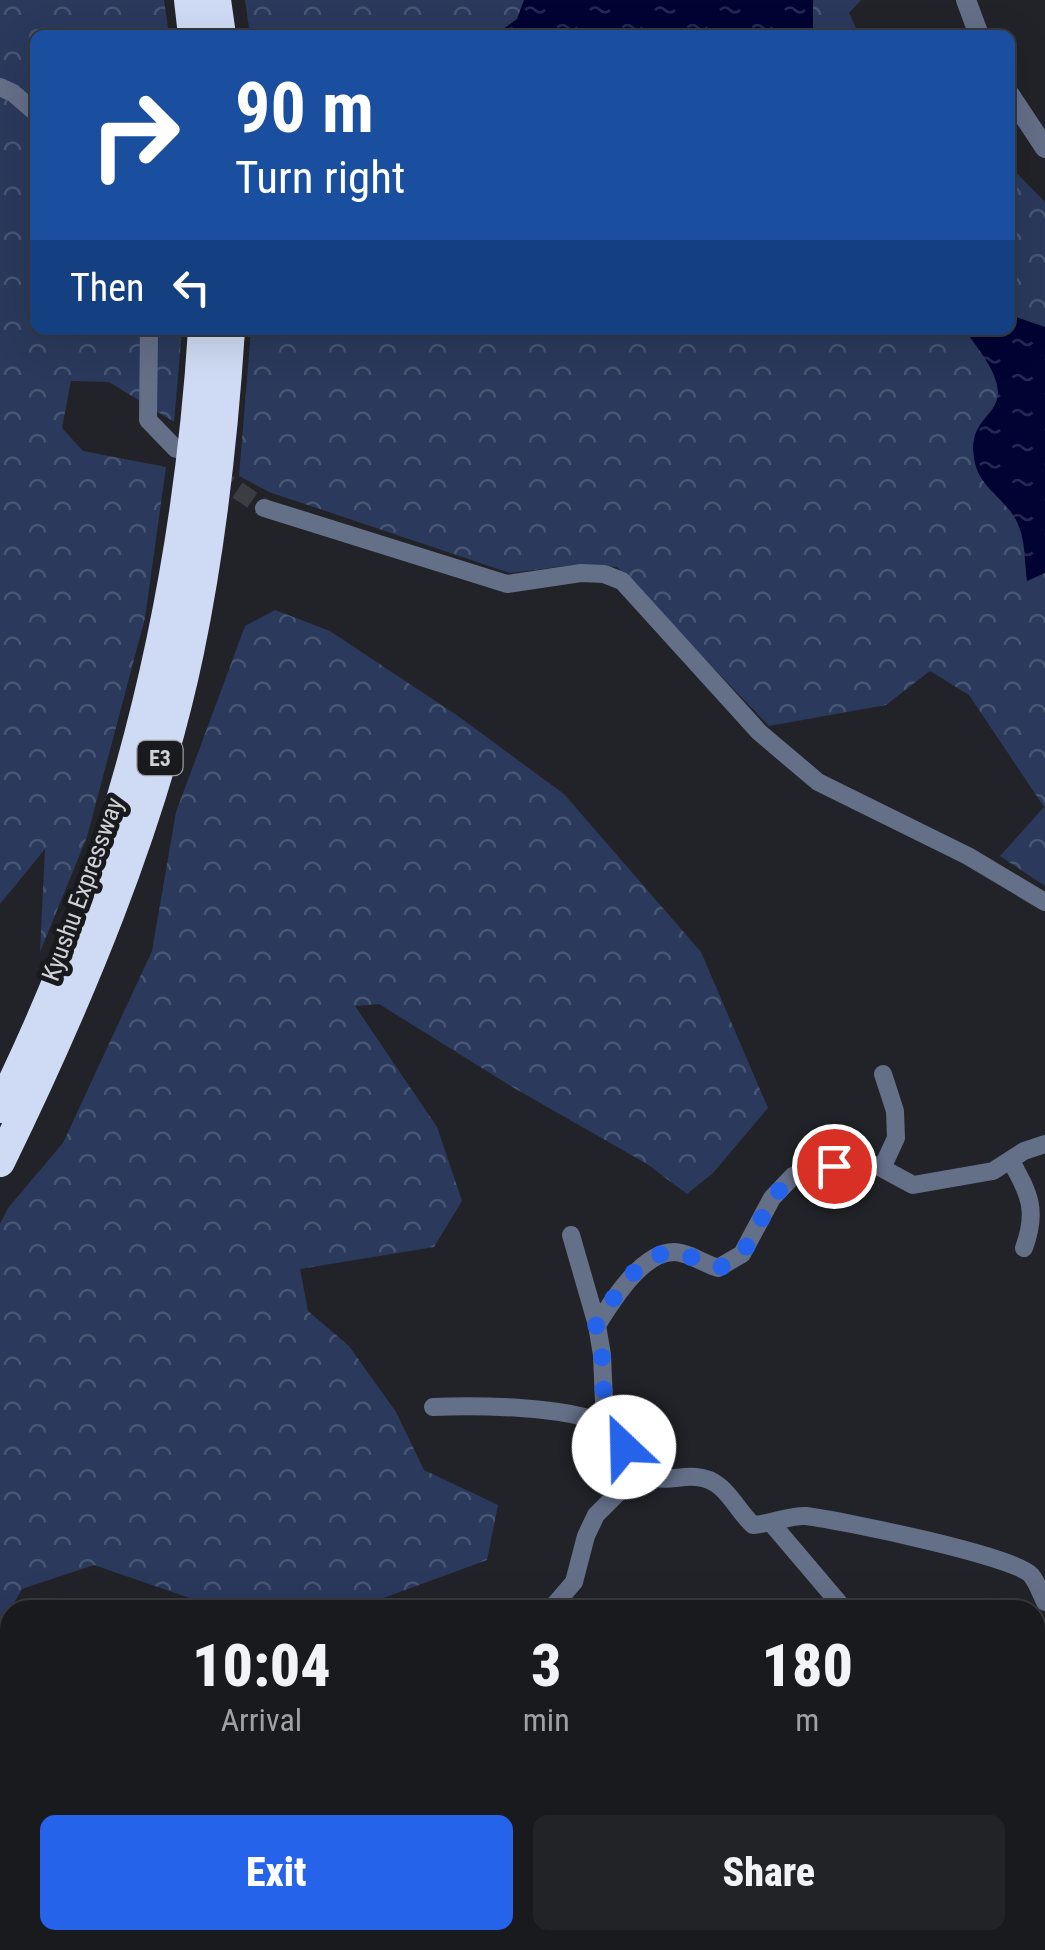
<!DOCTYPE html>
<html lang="en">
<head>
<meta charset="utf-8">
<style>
  body { margin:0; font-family:"Roboto Condensed",sans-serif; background:#222327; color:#f1f3f6; height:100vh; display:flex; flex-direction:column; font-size:38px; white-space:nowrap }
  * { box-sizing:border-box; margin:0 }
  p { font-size:32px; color:#9fa1a4 }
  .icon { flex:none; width:55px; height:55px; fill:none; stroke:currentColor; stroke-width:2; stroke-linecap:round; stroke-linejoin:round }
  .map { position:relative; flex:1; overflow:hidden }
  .drawer { position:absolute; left:0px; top:1600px; width:1045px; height:350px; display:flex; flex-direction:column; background:#191a1e; border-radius:30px 30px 0 0; box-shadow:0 10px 40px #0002,0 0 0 2px #37383c }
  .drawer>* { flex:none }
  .banner { position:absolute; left:30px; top:30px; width:985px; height:305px; border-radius:15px; box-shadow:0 10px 40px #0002,0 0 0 2px #37383c; background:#1a4fa0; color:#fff; overflow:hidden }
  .pin { position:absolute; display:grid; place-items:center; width:85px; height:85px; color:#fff; margin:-42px; border:5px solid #fff; border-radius:50%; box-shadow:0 2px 10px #0007 }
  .me { position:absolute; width:110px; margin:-55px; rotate:336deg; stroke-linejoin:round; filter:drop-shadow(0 0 8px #0008) }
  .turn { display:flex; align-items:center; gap:35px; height:210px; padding:0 40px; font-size:45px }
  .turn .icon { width:130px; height:130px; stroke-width:2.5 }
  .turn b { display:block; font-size:70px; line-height:85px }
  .then { display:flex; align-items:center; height:95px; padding:0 40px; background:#0003; gap:20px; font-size:38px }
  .eta { display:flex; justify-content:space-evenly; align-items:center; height:170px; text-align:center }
  .eta b { font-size:60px; font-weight:800; line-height:70px }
  .primary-button { display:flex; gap:20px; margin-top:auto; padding:20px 40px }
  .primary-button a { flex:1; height:115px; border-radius:15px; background:#2563eb; color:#fff; font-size:40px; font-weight:800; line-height:115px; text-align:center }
  .primary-button a+a { background:#222327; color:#f1f3f6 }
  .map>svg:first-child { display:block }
  .forest { fill:url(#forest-crowns) }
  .green { fill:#2a395c }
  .water { fill:url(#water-ripples) }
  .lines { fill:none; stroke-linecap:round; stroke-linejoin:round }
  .minor-tunnel { stroke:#3b3d42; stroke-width:18; stroke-dasharray:18 9; stroke-linecap:butt }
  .path { stroke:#7e8084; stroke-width:2.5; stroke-dasharray:5 8; stroke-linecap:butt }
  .minor { stroke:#646f88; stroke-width:18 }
  .tertiary { stroke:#646f88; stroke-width:20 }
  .motorway { stroke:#cfdbf4; stroke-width:30 }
  .route { stroke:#2563eb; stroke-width:18; stroke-dasharray:0 32.4 }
  .labels { text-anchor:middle; stroke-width:10; stroke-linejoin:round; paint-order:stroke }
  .shield { fill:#181a1e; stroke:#9a9b9f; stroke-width:2.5 }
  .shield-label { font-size:22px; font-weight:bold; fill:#d1d2d6 }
  .street-label { font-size:25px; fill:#d1d2d6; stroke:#181a1e }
</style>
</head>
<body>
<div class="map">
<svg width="1045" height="1950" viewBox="0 0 1045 1950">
  <defs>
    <pattern id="forest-crowns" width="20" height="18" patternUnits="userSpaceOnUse" patternTransform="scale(2.5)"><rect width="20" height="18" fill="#2a395c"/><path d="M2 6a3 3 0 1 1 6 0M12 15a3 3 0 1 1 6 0" fill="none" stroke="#485573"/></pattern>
    <pattern id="water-ripples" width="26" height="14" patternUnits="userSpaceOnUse" patternTransform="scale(2.5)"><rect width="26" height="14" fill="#010433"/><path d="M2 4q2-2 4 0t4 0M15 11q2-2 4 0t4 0" fill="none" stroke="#252850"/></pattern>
  </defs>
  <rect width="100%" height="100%" fill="#212328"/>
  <path class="forest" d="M0,0H164L169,35H35V330H182L174,422L109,382L71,381L62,428L83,451L166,467L145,618L87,837L40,952L45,849L0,904Z
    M245,0H861L849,13L859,35H250Z
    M1010,166L1045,202V886L1000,856L1044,807L969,695L930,671L886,705L769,726L617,567L573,565L510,573L269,492L239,476L251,330H1010Z
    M275,610L330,631L458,716L564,794L701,952L768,1108L713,1173L687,1194L647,1164L514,1088L379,1004L355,1006L437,1127L462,1201L434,1247L300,1269L308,1311L349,1346L396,1412L424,1470L498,1505L487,1560L351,1610H237L213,1606L94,1565L22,1589L0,1627V1224L8,1208L63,1143L152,951L176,812L245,626Z"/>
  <path class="green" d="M14,1940H117L115,1950H11Z"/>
  <path class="water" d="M524,0H813V35H495L517,19Z
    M1010,315L1045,327V573L1027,581C1024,560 1026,539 1016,520C1005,499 980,487 975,463C965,420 998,418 998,392C997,370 977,348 965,330H1010Z"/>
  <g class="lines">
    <path class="minor-tunnel" d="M215,475L264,508"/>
    <path class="path" d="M1035,1875L1045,1882
      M1035,1889L1045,1884
      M953,1940L959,1950
      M1034,1940L1045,1950
      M929,1950L943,1940"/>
    <path class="minor" d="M0,87L13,93L35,112
      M149,330L148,420L176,449
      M264,508L507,584L581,573L604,574L622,581L759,732L818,782L968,856L1045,902
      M1011,1161C1029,1194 1038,1210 1024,1248
      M882,1168L896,1138L895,1111L883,1074
      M571,1235L597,1325
      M433,1407C471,1405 571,1406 602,1424C624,1437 631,1471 658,1478C669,1481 684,1475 696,1477C726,1479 734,1508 753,1525C770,1524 790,1515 806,1516C839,1520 1015,1556 1031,1575C1037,1582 1041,1594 1045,1602
      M605,1425L602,1355L597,1325C612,1301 642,1252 674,1252C687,1252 705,1264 718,1268L742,1254L772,1198L793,1176L808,1169L876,1165L913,1185L993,1171L1024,1151L1045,1144
      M772,1524L845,1610
      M550,1610L574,1582L586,1536L596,1515L642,1469
      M0,1784L10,1742
      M1035,1811L1045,1801
      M1035,1844L1045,1853
      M716,1940L722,1950
      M0,1946L10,1938
      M168,1950V1940
      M734,1950L743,1940
      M849,1950L850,1940"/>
    <path class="tertiary" d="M966,0L979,35
      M1010,95L1045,148"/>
    <path class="motorway" d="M189,0L193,35
      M216,0L221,35
      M0,1108C121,864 186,600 203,330
      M0,1162C77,1004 153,825 189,652C211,546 223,438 230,330"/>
  </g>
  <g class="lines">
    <path class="route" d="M624,1447L605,1426L602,1355L596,1326C612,1300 639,1252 674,1252C684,1252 706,1265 718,1268C774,1248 746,1177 834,1166"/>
  </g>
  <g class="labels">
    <rect class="shield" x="137.5" y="741" width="45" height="34" rx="8"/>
    <g class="shield-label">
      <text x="160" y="766">E3</text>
    </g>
    <g class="street-label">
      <text transform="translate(82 889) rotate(-70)" y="9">Kyushu Expressway</text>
    </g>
  </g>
</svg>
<div class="pin" style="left:834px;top:1166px;background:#d93025"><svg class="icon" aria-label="arrive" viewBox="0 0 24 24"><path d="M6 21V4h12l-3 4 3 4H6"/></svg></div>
<svg class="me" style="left:624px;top:1447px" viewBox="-20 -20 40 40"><circle r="19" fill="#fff"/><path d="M0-13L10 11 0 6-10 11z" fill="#2563eb"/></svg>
<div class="banner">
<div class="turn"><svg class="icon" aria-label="right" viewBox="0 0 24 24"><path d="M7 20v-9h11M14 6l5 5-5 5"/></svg><div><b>90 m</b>Turn right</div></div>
<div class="then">Then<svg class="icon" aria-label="left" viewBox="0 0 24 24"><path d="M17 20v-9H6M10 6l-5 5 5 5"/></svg></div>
</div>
<section class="drawer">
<div class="eta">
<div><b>10:04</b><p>Arrival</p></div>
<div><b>3</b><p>min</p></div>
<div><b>180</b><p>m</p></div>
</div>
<div class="primary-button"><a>Exit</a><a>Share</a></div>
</section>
</div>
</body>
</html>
